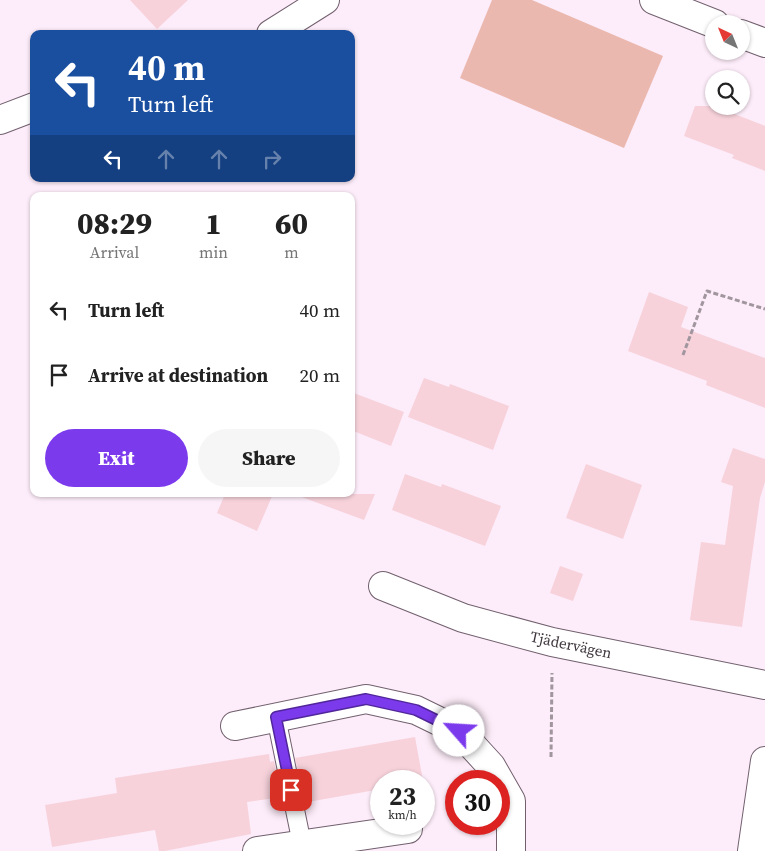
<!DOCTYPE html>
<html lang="en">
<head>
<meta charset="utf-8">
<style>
  body { margin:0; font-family:"Source Serif 4",serif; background:#f6f6f6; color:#222; height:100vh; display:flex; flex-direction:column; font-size:19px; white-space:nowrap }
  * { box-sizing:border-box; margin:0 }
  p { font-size:16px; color:#767676 }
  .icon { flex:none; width:28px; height:28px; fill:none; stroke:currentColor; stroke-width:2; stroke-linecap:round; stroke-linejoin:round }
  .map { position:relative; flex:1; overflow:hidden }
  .drawer { position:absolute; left:30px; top:192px; width:325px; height:305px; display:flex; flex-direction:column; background:#fff; border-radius:10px; box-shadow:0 1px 4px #0004 }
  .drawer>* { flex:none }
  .guide { position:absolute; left:30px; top:30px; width:325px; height:152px; border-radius:10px; box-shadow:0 1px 4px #0004; background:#1a4fa0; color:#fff; overflow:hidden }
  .needle { width:32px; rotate:317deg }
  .controls { position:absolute; left:705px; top:15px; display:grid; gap:10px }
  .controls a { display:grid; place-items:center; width:45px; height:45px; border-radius:50%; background:#fff; box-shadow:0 1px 4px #0004; font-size:25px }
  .speed { position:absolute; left:370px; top:770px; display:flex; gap:10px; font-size:25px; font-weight:700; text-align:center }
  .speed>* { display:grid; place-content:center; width:65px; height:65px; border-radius:50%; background:#fff; box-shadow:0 1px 4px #0004; line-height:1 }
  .speed small { font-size:12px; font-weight:400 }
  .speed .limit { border:8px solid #d22; background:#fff; color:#111 }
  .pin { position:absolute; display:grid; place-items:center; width:42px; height:42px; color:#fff; margin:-21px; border-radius:10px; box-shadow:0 2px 8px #0006 }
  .me { position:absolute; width:55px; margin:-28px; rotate:296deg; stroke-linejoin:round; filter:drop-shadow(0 0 4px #0008) }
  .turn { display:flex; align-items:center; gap:18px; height:105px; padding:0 15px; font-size:22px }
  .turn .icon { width:65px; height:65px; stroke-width:2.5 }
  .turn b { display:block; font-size:35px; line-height:42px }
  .lanes { display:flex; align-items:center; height:48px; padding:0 15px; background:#0003; justify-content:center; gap:25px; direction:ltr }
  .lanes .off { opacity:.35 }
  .eta { display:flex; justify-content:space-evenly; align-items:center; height:85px; text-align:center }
  .eta b { font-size:30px; font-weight:800; line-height:35px }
  .primary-button { display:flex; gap:10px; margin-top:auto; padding:10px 15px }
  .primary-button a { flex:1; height:58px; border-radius:30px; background:#7c3aed; color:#fff; font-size:20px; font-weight:800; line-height:58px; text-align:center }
  .primary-button a+a { background:#f6f6f6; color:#222 }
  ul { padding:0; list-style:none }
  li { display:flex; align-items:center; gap:15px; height:65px; padding:0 15px }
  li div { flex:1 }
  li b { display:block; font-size:19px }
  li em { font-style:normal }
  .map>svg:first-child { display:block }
  .green { fill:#ebb8af }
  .building { fill:#f7d2db }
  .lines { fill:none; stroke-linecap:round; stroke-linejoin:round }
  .service-casing { stroke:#72606e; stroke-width:20 }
  .minor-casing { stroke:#72606e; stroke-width:30 }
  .path { stroke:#a1959e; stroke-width:3; stroke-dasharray:5 2.5; stroke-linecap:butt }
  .service { stroke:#fff; stroke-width:18 }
  .minor { stroke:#fff; stroke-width:28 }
  .route-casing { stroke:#51269a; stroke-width:12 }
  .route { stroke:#7c3aed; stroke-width:9 }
  .labels { text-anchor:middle; stroke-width:4; stroke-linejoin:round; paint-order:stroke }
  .street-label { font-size:15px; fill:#3e363c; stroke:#fff }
</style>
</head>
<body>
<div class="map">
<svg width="765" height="851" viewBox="0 0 765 851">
  <rect width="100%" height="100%" fill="#fdecf9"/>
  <path class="green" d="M492,0H532L663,56L624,148L460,78Z"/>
  <path class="building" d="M130,0H188L157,29Z
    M695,106H735L732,113L765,126V171L732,158L734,155L684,136Z
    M649,292L688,307L681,327L765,358V408L706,385L707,381L628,351Z
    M424,378L449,387L450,384L509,406L493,450L408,417Z
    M351,392L404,412L391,446L351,430Z
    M733,448L765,459V482L760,498L742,627L690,620L701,542L725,545L733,486L721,482Z
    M586,464L642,485L623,539L566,518Z
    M405,474L441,487L442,484L501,506L485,546L392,510Z
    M225,494H273L257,531L217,513Z
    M300,494H375L364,520L299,496Z
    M560,566L583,574L573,601L550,593Z
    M415,737L423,781H381V789L308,802L306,793L303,794L295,758Z
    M269,754L270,762L274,761L282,797L247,802L251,834L165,851H159L155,830L52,847L45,805L117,793L115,778Z"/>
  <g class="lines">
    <defs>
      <path id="service" d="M276,717L302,844"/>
      <path id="minor" d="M654,0L715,24
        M271,34L325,0
        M741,34L765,43
        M0,120L34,107
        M383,586L463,618L552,642L765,685
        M235,726L366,699L416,710L459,731L491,766L511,801V851
        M257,851L408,829
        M752,851L765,761"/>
    </defs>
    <use href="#service" class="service-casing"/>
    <use href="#minor" class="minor-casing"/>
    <path class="path" d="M683,355L707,291L765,309
      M551,757L552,673"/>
    <use href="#service" class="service"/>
    <use href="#minor" class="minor"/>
  </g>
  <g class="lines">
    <defs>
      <path id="route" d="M291,790L276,717L366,699L416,710L459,731"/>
    </defs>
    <use href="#route" class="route-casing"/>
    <use href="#route" class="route"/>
  </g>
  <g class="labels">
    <g class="street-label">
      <text transform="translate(571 645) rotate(12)" y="5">Tjädervägen</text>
    </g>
  </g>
</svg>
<div class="controls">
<a><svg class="needle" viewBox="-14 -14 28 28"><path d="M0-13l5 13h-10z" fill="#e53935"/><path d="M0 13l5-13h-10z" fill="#767676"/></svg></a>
<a><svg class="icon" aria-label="search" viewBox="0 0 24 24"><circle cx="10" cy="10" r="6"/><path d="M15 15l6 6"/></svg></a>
</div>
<div class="speed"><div>23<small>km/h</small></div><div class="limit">30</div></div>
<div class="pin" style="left:291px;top:790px;background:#d93025"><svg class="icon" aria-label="arrive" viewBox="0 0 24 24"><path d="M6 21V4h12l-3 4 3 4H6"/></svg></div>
<svg class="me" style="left:459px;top:731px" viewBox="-20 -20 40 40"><circle r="19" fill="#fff"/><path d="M0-13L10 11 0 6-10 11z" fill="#7c3aed"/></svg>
<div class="guide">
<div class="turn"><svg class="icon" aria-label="left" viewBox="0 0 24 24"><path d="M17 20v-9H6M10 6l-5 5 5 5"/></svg><div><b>40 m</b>Turn left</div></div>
<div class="lanes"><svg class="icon" aria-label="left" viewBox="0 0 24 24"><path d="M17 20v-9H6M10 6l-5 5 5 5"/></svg><svg class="icon off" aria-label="ahead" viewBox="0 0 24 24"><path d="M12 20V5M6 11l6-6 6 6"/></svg><svg class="icon off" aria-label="ahead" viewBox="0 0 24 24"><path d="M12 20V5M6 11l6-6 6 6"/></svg><svg class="icon off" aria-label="right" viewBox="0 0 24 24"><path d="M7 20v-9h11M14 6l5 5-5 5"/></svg></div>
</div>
<section class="drawer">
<div class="eta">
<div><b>08:29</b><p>Arrival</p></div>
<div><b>1</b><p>min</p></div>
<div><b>60</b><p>m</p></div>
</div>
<ul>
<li><svg class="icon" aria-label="left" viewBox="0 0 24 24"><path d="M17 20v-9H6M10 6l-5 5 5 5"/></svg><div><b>Turn left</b></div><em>40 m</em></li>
<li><svg class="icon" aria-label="arrive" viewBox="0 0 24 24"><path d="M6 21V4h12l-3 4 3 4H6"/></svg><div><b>Arrive at destination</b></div><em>20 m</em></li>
</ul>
<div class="primary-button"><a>Exit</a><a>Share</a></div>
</section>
</div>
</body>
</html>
